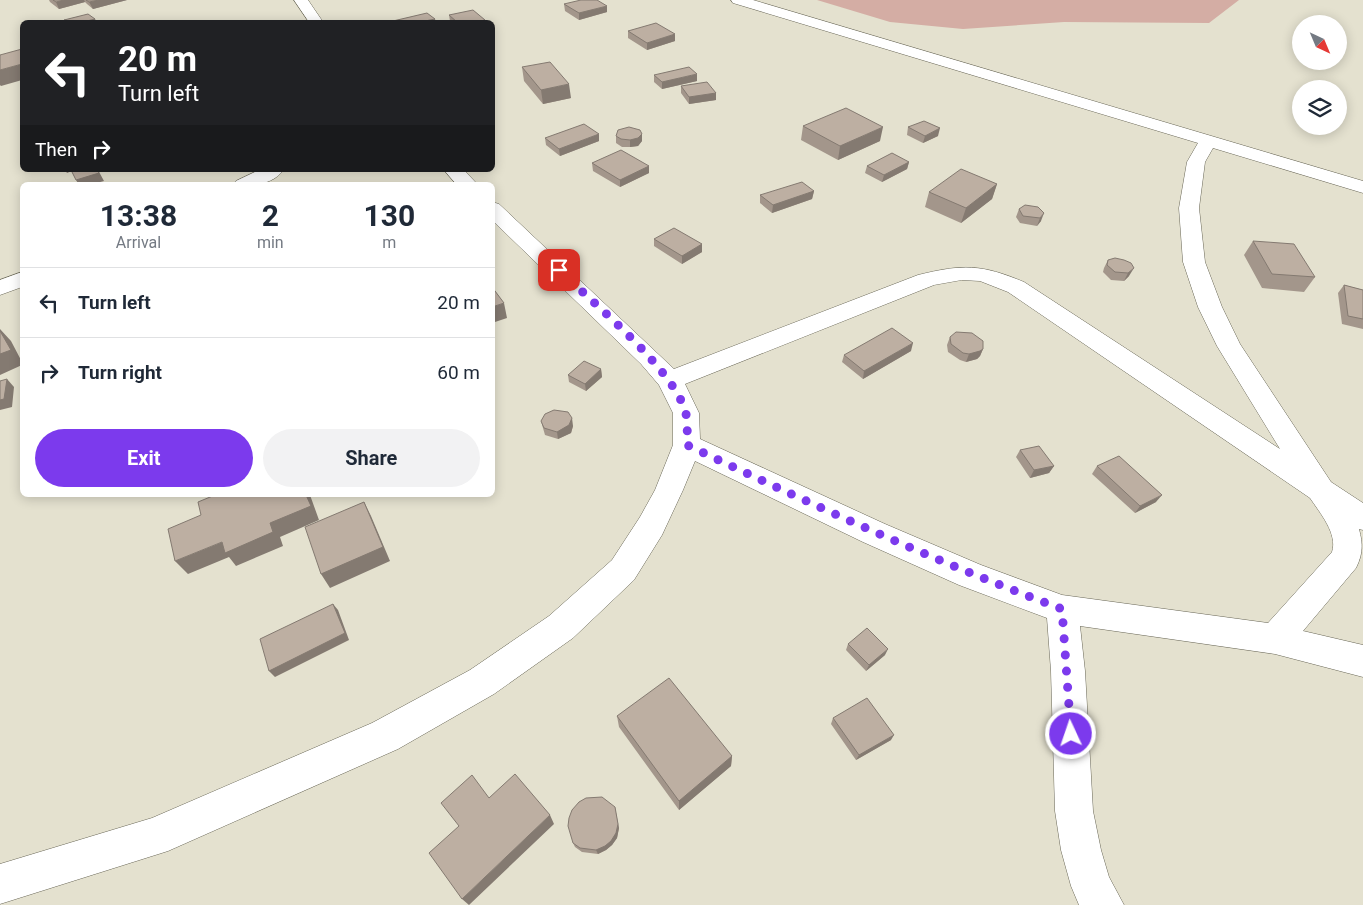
<!DOCTYPE html>
<html lang="en">
<head>
<meta charset="utf-8">
<style>
  body { margin:0; font-family:Roboto,sans-serif; background:#f2f2f3; color:#1f2937; height:100vh; display:flex; flex-direction:column; font-size:19px; white-space:nowrap }
  * { box-sizing:border-box; margin:0 }
  p { font-size:16px; color:#747a83 }
  .icon { flex:none; width:28px; height:28px; fill:none; stroke:currentColor; stroke-width:2; stroke-linecap:round; stroke-linejoin:round }
  .map { position:relative; flex:1; overflow:hidden }
  .drawer { position:absolute; left:20px; top:182px; width:475px; height:315px; display:flex; flex-direction:column; background:#fff; border-radius:8px; box-shadow:0 2px 12px #0003 }
  .drawer>* { flex:none }
  .guide { position:absolute; left:20px; top:20px; width:475px; height:152px; border-radius:8px; box-shadow:0 2px 12px #0003; background:#202124; color:#fff; overflow:hidden }
  .needle { width:32px; rotate:136deg }
  .fabs { position:absolute; left:1292px; top:15px; display:grid; gap:10px }
  .fabs a { display:grid; place-items:center; width:55px; height:55px; border-radius:50%; background:#fff; box-shadow:0 2px 12px #0003; font-size:25px }
  .pin { position:absolute; display:grid; place-items:center; width:42px; height:42px; color:#fff; margin:-21px; border-radius:10px; box-shadow:0 2px 8px #0006 }
  .me { position:absolute; width:55px; margin:-28px; rotate:357deg; stroke-linejoin:round; filter:drop-shadow(0 0 4px #0008) }
  .turn { display:flex; align-items:center; gap:18px; height:105px; padding:0 15px; font-size:22px }
  .turn .icon { width:65px; height:65px; stroke-width:2.5 }
  .turn b { display:block; font-size:35px; line-height:42px }
  .then { display:flex; align-items:center; height:48px; padding:0 15px; background:#0003; gap:10px; font-size:19px }
  .eta { display:flex; justify-content:space-evenly; align-items:center; height:85px; text-align:center }
  .eta b { font-size:30px; font-weight:700; line-height:35px }
  .primary-button { display:flex; gap:10px; margin-top:auto; padding:10px 15px }
  .primary-button a { flex:1; height:58px; border-radius:30px; background:#7c3aed; color:#fff; font-size:20px; font-weight:700; line-height:58px; text-align:center }
  .primary-button a+a { background:#f2f2f3; color:#1f2937 }
  ul { padding:0; list-style:none }
  li { display:flex; align-items:center; gap:15px; height:70px; padding:0 15px; border-top:1px solid #e0e1e3 }
  li div { flex:1 }
  li b { display:block; font-size:19px }
  li em { font-style:normal }
  .map>svg:first-child { display:block }
  .green { fill:#d4ada4 }
  .lines { fill:none; stroke-linecap:round; stroke-linejoin:round }
  .minor-casing { stroke:#696757; stroke-width:1 }
  .minor { fill:#fff; fill-rule:evenodd }
  .wall { fill:#a3968b }
  .shaded-wall { fill:#847a71 }
  .building { fill:#bdafa2; stroke:#847a71 }
  .route { stroke:#7c3aed; stroke-width:9; stroke-dasharray:0 16.2 }
</style>
</head>
<body>
<div class="map">
<svg width="1363" height="905" viewBox="0 0 1363 905">
  <rect width="100%" height="100%" fill="#e4e1cf"/>
  <path class="green" d="M817,0H1239L1209,23L1064,22L963,29L890,22Z"/>
  <g class="lines">
    <defs>
      <path id="minor" d="M294,0H308L323,22H309Z
        M731,0H753L1363,181V193L1213,148L1205,162L1199,208L1205,262L1222,307L1240,344L1331,482L1363,503V530L1359,529C1363,544 1363,554 1356,568L1303,631L1363,645V677L1275,654L1080,626L1085,671L1093,811L1101,850L1109,877L1124,905H1079L1071,886L1061,850L1055,811L1051,671L1047,618L959,585L863,542L695,461L683,490L662,535L634,580L573,638L494,694L398,749L168,851L0,904V864L152,818L372,723L470,670L549,616L612,560L640,517L655,490L673,445V413L659,385L641,364L492,220V202L499,204L674,369L918,275C963,264 981,264 1024,282L1280,449L1217,346L1198,307L1183,262L1179,208L1187,162L1198,143L733,3ZM962,280L980,281L1008,292L1310,498C1320,513 1338,534 1332,552L1268,623L1062,595L981,565L885,524L700,439L699,413L685,384L934,285Z
        M259,170H283C273,186 250,185 233,185L236,181Z
        M444,170H464L478,185H457Z
        M22,272V287L0,295V280Z"/>
    </defs>
    <use href="#minor" class="minor-casing"/>
    <use href="#minor" class="minor"/>
  </g>
  <path class="wall" d="M49,0H127L93,9L87,4L85,2L59,9L50,2Z
    M564,4L607,12L579,20L565,11Z
    M449,15L485,20L486,22H451L450,21Z
    M628,31L675,41L647,50L628,38Z
    M522,67L571,98L543,104L524,81Z
    M654,75L697,81L662,89L654,82Z
    M681,86L716,93V100L689,104L681,93Z
    M803,126L880,141L838,160L801,140Z
    M908,127L938,136L923,143L907,135Z
    M616,136L642,141L638,146L630,147H622L616,143Z
    M545,138L599,141L560,156L546,145Z
    M909,162L907,169L882,182L865,173L867,166Z
    M592,163L649,166V173L620,187L593,171Z
    M997,184L992,199L961,223L925,207L929,192Z
    M814,191L812,199L772,213L760,203V195Z
    M1038,207L1041,221L1037,226L1020,223L1016,217L1019,209Z
    M654,239L702,244V252L682,264L654,246Z
    M1253,241L1315,277L1304,292L1262,288L1244,255Z
    M1108,260H1124L1129,276L1124,281L1111,280L1103,272L1104,268Z
    M1344,285L1363,290V329L1342,324L1338,293Z
    M950,337L983,349L980,356L977,359L966,362L960,360L948,352L947,345Z
    M911,351L863,379L842,362L844,355Z
    M601,369L602,377L586,391L569,382L568,375Z
    M541,421L573,426L571,433L558,439L545,435Z
    M1020,450L1054,466L1049,473L1030,478L1016,457Z
    M1097,466L1156,502L1135,513L1092,474Z
    M848,644L885,655L866,671L846,650Z
    M617,716L732,756L731,766L679,810L619,727Z
    M833,718L891,740L856,760L831,724Z
    M615,807L619,828L617,838L612,845L606,850L598,854L582,852L575,847L573,843Z"/>
  <path class="shaded-wall" d="M64,0H84L85,2L59,9L56,2Z
    M99,0H127L93,9L89,2Z
    M607,6V12L579,20V13Z
    M95,19L97,22H83Z
    M435,19L436,22H420Z
    M485,20L486,22H475Z
    M675,34V41L647,50V43Z
    M22,64V80L1,86L0,85V70Z
    M697,74V81L662,89V82Z
    M569,84L571,98L543,104L541,90Z
    M716,93V100L689,104V97Z
    M883,127L880,141L838,160L840,146Z
    M940,128L938,136L923,143L925,136Z
    M599,134V141L560,156L559,149Z
    M642,134V141L638,146L630,147V140Z
    M909,162L907,169L882,182L884,175Z
    M649,166V173L620,187V180Z
    M65,170H74L67,173Z
    M97,170H98L104,181L89,185H79L76,180Z
    M997,184L992,199L961,223L966,208Z
    M814,191L812,199L772,213L773,205Z
    M1044,213L1041,221L1037,226L1040,218Z
    M702,244V252L682,264V256Z
    M1134,268L1129,276L1124,281L1128,273Z
    M504,303L507,318L492,323V307Z
    M0,329L11,341L22,362V365L0,375Z
    M913,343L911,351L863,379L864,371Z
    M983,349L980,356L977,359L966,362L969,354Z
    M601,369L602,377L586,391L585,384Z
    M7,379L14,387L12,407L0,410V400Z
    M572,418L573,426L571,433L558,439L557,432Z
    M1054,466L1049,473L1030,478L1034,470Z
    M306,495H310L319,520L280,537L283,546L236,566L229,557L188,574L175,561L270,523Z
    M1162,495L1156,502L1135,513L1140,506Z
    M364,502L371,516L390,561L330,588L321,574Z
    M333,604L338,610L349,640L275,677L269,671Z
    M888,649L885,655L866,671L869,665Z
    M894,735L891,740L856,760L859,755Z
    M732,756L731,766L679,810V801Z
    M550,815L554,824L469,905L462,899Z
    M618,824L619,828L617,838L612,845L606,850L598,854L596,850Z"/>
  <path class="building" d="M53,0H64L56,2Z
    M86,0H99L89,2Z
    M581,0H597L607,6L579,13L564,4Z
    M473,10L485,20L475,22H457L449,15Z
    M427,13L435,19L420,22H394L393,21Z
    M88,14L95,19L83,22H73L64,20Z
    M656,23L675,34L647,43L628,31Z
    M22,49V64L0,70V55Z
    M550,62L569,84L541,90L522,67Z
    M689,67L697,74L662,82L654,75Z
    M707,82L716,93L689,97L681,86Z
    M846,108L883,127L840,146L803,126Z
    M924,121L940,128L925,136L908,127Z
    M584,124L599,134L559,149L545,138Z
    M629,127L640,130L642,134L638,138L630,140L621,139L616,136L618,130Z
    M621,150L649,166L620,180L592,163Z
    M892,153L909,162L884,175L867,166Z
    M961,169L997,184L966,208L929,192Z
    M71,170H97L99,173L76,180Z
    M802,182L814,191L773,205L760,195Z
    M1025,205L1038,207L1044,213L1040,218L1023,216L1019,209Z
    M674,228L702,244L682,256L654,239Z
    M1253,241L1294,244L1315,277L1272,274Z
    M1115,258L1124,260L1131,263L1134,268L1128,273L1115,272L1107,265L1108,260Z
    M1344,285L1363,290V319L1348,316Z
    M492,287L504,303L492,307Z
    M892,328L913,343L864,371L844,355Z
    M0,331L11,350L0,354Z
    M956,332L972,333L983,341V349L980,351L969,354L963,353L951,344L950,337Z
    M584,361L601,369L585,384L568,375Z
    M7,379L4,399L0,400V381Z
    M554,410L568,412L572,418L569,425L557,432L544,428L541,421L545,414Z
    M1039,446L1054,466L1034,470L1020,450Z
    M1119,456L1162,495L1140,506L1097,466Z
    M215,495H306L311,506L270,523L273,532L225,553L222,542L175,561L168,529L201,515L198,502Z
    M364,502L383,547L321,574L305,527Z
    M333,604L345,633L269,671L260,639Z
    M867,628L888,649L869,665L848,644Z
    M669,678L732,756L679,801L617,716Z
    M867,698L894,735L859,755L833,718Z
    M515,774L550,815L462,899L429,853L459,826L441,803L472,775L489,798Z
    M602,797L615,807L618,824L616,833L611,841L605,846L596,850L580,848L573,843L568,826L569,818L572,810L579,802L586,798Z"/>
  <g class="lines">
    <path class="route" d="M559,270C591,301 677,372 686,414C688,424 687,435 687,445C811,504 934,561 1062,609L1071,734"/>
  </g>
</svg>
<div class="fabs">
<a><svg class="needle" viewBox="-14 -14 28 28"><path d="M0-13l5 13h-10z" fill="#e53935"/><path d="M0 13l5-13h-10z" fill="#747a83"/></svg></a>
<a><svg class="icon" aria-label="layers" viewBox="0 0 24 24"><path d="M12 4l9 5-9 5-9-5zM3 14l9 5 9-5"/></svg></a>
</div>
<div class="pin" style="left:559px;top:270px;background:#d93025"><svg class="icon" aria-label="arrive" viewBox="0 0 24 24"><path d="M6 21V4h12l-3 4 3 4H6"/></svg></div>
<svg class="me" style="left:1071px;top:734px" viewBox="-20 -20 40 40"><circle r="17" fill="#7c3aed" stroke="#fff" stroke-width="3"/><path d="M0-11L8 9 0 5-8 9z" fill="#fff"/></svg>
<div class="guide">
<div class="turn"><svg class="icon" aria-label="left" viewBox="0 0 24 24"><path d="M17 20v-9H6M10 6l-5 5 5 5"/></svg><div><b>20 m</b>Turn left</div></div>
<div class="then">Then<svg class="icon" aria-label="right" viewBox="0 0 24 24"><path d="M7 20v-9h11M14 6l5 5-5 5"/></svg></div>
</div>
<section class="drawer">
<div class="eta">
<div><b>13:38</b><p>Arrival</p></div>
<div><b>2</b><p>min</p></div>
<div><b>130</b><p>m</p></div>
</div>
<ul>
<li><svg class="icon" aria-label="left" viewBox="0 0 24 24"><path d="M17 20v-9H6M10 6l-5 5 5 5"/></svg><div><b>Turn left</b></div><em>20 m</em></li>
<li><svg class="icon" aria-label="right" viewBox="0 0 24 24"><path d="M7 20v-9h11M14 6l5 5-5 5"/></svg><div><b>Turn right</b></div><em>60 m</em></li>
</ul>
<div class="primary-button"><a>Exit</a><a>Share</a></div>
</section>
</div>
</body>
</html>
